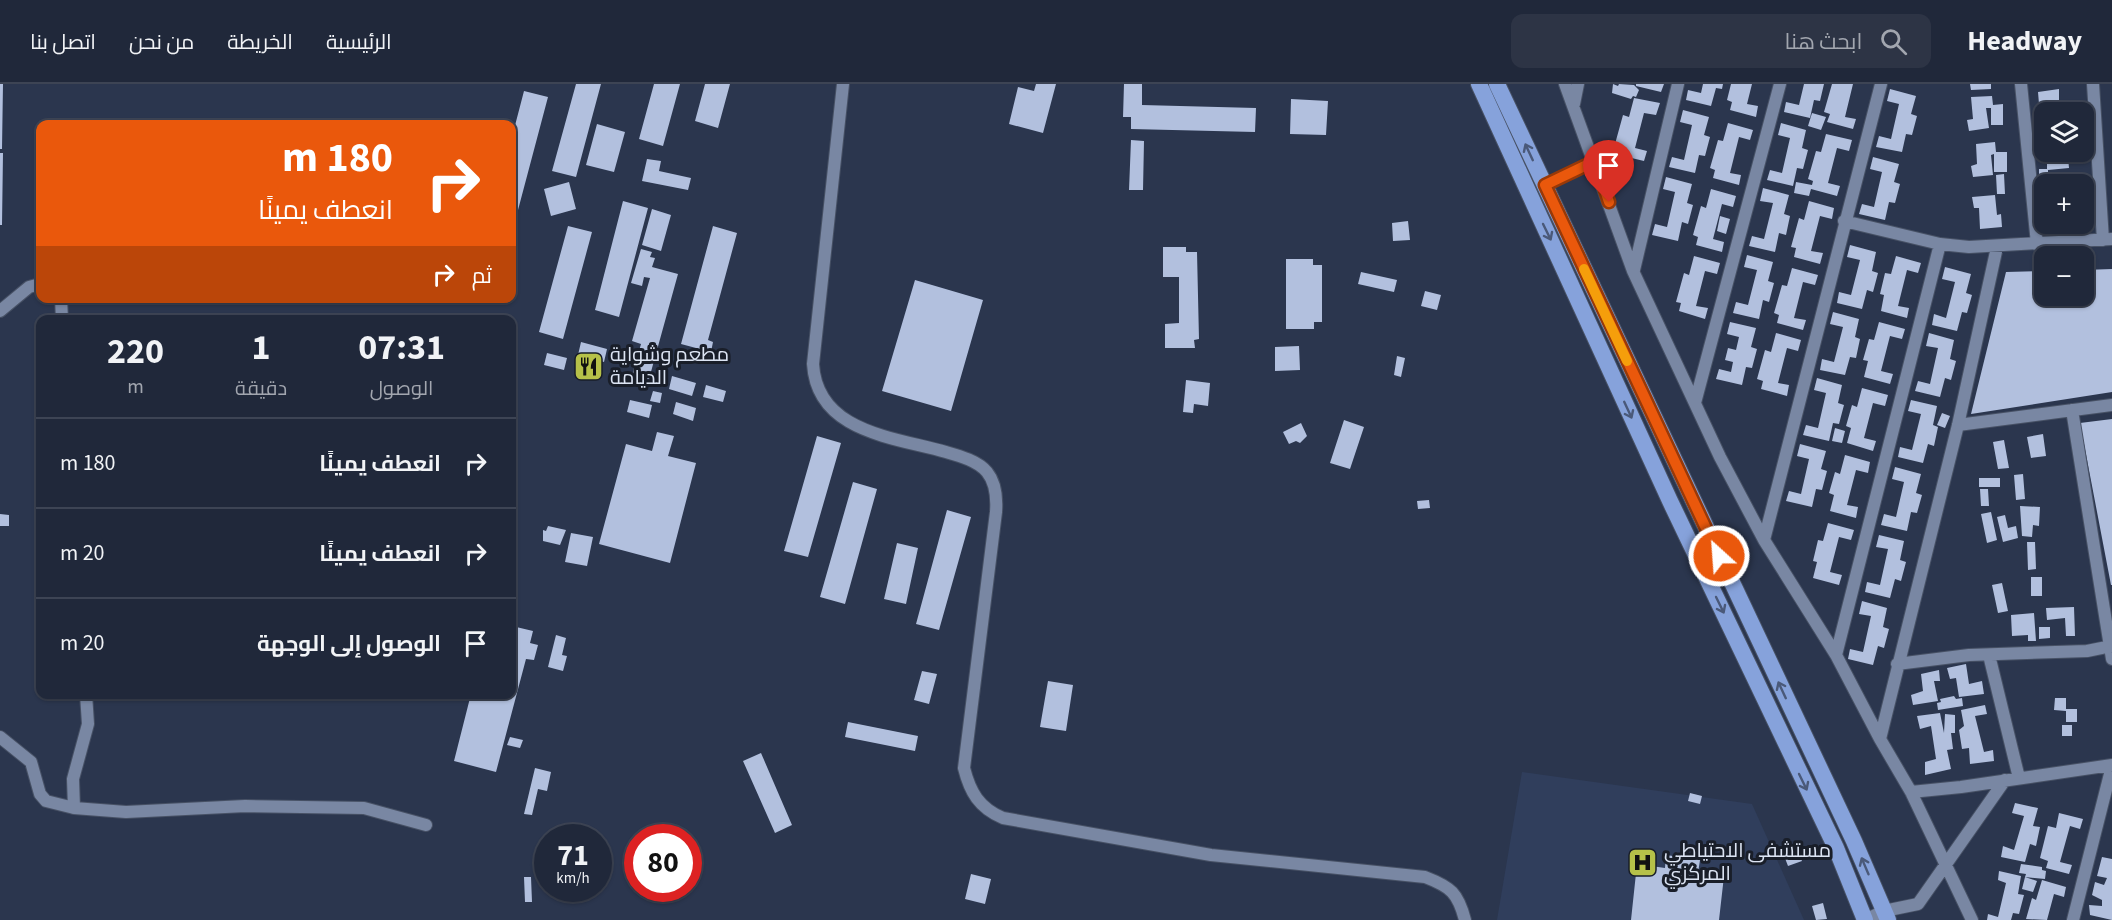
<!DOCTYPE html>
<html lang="ar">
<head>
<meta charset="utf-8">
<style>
  body { margin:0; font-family:"Source Sans 3",Cairo,sans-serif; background:#2d3445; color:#f1f3f6; direction:rtl; height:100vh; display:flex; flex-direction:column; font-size:22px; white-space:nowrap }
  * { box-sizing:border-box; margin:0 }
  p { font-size:20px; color:#a2a6af }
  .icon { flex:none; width:33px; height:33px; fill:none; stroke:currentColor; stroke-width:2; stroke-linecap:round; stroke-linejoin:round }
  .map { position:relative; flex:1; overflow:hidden; direction:ltr }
  .side { position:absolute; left:36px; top:231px; width:480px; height:384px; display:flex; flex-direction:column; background:#20283a; border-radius:12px; box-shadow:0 2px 4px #0004,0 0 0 2px #3d4454; direction:rtl }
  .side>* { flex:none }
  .banner { position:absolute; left:36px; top:36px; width:480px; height:183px; border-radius:12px; box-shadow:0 2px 4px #0004,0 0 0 2px #3d4454; direction:rtl; background:#ea580c; color:#fff; overflow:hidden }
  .controls { position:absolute; left:2034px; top:18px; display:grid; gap:12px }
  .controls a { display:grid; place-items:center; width:60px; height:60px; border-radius:12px; background:#20283a; box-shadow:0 2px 4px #0004,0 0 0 2px #3d4454; font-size:30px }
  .speed { position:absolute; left:534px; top:740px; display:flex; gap:12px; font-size:30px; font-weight:700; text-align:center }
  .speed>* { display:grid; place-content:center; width:78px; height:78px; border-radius:50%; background:#20283a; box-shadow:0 2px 4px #0004,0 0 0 2px #3d4454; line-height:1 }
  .speed small { font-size:15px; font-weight:400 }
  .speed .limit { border:9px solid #d22; background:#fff; color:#111 }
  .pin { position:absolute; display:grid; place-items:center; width:51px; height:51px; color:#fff; margin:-62px -26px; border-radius:50% 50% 50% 0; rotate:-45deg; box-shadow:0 0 6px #0007 }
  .pin .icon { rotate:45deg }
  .me { position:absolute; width:66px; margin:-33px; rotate:334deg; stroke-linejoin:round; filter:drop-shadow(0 0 4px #0008) }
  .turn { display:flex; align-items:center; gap:21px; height:126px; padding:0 24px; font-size:27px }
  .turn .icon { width:78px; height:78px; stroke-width:2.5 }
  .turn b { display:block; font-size:42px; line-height:51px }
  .then { display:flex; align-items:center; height:57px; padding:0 24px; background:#0003; gap:12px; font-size:22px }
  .eta { display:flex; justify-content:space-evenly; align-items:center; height:102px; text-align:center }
  .eta b { font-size:36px; font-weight:700; line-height:42px }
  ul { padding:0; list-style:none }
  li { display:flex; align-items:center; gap:18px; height:90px; padding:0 24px; border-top:2px solid #3d4454 }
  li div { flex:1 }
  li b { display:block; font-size:22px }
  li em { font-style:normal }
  header { display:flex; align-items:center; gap:36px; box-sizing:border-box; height:84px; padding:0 30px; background:#20283a; border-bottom:2px solid #3d4454 }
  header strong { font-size:28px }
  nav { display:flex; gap:33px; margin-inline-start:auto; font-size:21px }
  .search { width:420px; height:54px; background:#2d3445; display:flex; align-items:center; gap:15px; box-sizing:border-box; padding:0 21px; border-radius:12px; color:#a2a6af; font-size:22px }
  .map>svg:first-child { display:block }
  .built { fill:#303e5c }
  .building { fill:#b2c0de }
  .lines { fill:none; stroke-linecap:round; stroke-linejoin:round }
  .minor-casing { stroke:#475165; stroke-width:14 }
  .trunk-casing { stroke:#475165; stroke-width:18 }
  .minor { stroke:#7987a3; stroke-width:12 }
  .trunk { stroke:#86a2db; stroke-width:16 }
  .oneway { stroke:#4a5979 }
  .route-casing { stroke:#983908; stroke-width:15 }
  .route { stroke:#ea580c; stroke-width:10 }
  .slow { stroke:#f59e0b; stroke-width:10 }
  .labels { text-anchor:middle; stroke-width:6; stroke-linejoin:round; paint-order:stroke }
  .poi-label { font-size:20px; fill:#dce4f3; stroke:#191e29; text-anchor:start }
</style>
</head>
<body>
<header>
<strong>Headway</strong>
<div class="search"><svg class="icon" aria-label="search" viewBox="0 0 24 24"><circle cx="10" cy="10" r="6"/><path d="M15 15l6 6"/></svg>ابحث هنا</div>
<nav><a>الرئيسية</a><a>الخريطة</a><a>من نحن</a><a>اتصل بنا</a></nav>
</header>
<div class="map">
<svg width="2112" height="836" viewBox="0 0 2112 836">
  <rect width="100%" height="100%" fill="#2b364e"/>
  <path class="built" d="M1522,688L1752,720L1804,836H1497Z"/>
  <path class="building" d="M0,0H3L2,65H0Z
    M576,0H601L576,93L552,87Z
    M654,0H680L663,62L639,55Z
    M705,0H730L718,44L695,37Z
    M1036,0H1056L1043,49L1009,40L1018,3L1034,7Z
    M1124,0H1142V21L1256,24L1255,48L1131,45V33H1123Z
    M1613,0L1618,2L1619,0L1634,1L1639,6L1636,13L1633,12L1631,15L1612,9Z
    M1636,0H1664L1661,8L1636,2Z
    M1703,0H1723L1722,5L1716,4L1711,22L1686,16L1688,6L1701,9Z
    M1731,0H1752L1747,20L1758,22L1756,33L1730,26L1732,18L1727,16Z
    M1804,0H1824L1820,17L1814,16L1810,34L1784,28L1786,18L1799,21Z
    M1832,0H1853L1845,33L1856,35L1853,45L1827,38L1830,30L1824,28Z
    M1970,0H1991V5L1971,6Z
    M1890,5L1916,12L1911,30L1917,32L1912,51L1906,50L1902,68L1876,63L1879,52L1891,55L1899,20L1887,17Z
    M2059,5V25H2065V28H2044L2043,19L2039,20L2038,8Z
    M524,7L548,13L518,126L512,124V53Z
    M1992,12L1993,21L2003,20V41H1991V24H1986L1989,44L1969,47L1967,36L1973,35L1971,13Z
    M1634,14L1660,19L1656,31L1644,29L1635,64L1647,67L1644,77L1619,71L1621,62L1615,60L1623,31L1629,33Z
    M1291,15L1328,17L1326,51L1290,50Z
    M1683,26L1709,33L1704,51L1710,53L1705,72L1699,71L1695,89L1669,83L1672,73L1684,76L1692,41L1680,38Z
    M1812,29L1826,33L1821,46L1808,42Z
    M1728,39L1753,46L1750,56L1739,53L1730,89L1741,91L1739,101L1713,94L1715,86L1710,84L1718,56L1723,57Z
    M1781,39L1806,46L1802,64L1808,66L1803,85L1797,84L1793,102L1767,96L1770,86L1782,89L1790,54L1778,51Z
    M597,40L625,48L614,88L586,81Z
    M1826,50L1852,56L1849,67L1837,64L1828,99L1840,102L1837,112L1811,105L1809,112L1794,109L1796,98L1812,101L1813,97L1808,95L1816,67L1821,68Z
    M1131,56L1144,57L1143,106H1129Z
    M1995,58L1996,68H2007V88H1994V70L1991,71L1993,91L1973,93L1971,82L1977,80L1976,60Z
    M2047,68H2062V72L2068,73L2069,84L2048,86V100L2039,101V85H2047Z
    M0,69H3L2,141H0Z
    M1873,73L1899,80L1894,98L1900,100L1895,119L1889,118L1885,136L1859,130L1862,120L1874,123L1882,88L1870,85Z
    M647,75L661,77L659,87L691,94L688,106L642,97Z
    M2004,90L2005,110H1997L1996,91Z
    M1666,93L1692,100L1687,119L1693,121L1688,140L1682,138L1678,157L1652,151L1655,140L1667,143L1675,108L1663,105Z
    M569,98L576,125L551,132L544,105Z
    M1763,104L1789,111L1784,130L1790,132L1786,151L1779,149L1775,168L1749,162L1752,152L1764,155L1773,119L1760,117Z
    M1711,105L1736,112L1733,123L1722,120L1713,155L1724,158L1722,168L1696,161L1698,153L1693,151L1701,122L1706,124Z
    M1995,111L1997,131L2001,130L2002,143L1980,145L1979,124H1974L1972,113Z
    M623,117L648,124L619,233L595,226Z
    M1809,117L1834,124L1832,135L1820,132L1811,167L1823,169L1820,180L1794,173L1796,164L1791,163L1799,134L1804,136Z
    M652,125L671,131L661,167L642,161Z
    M1720,132L1730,135L1726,150L1717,147Z
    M1408,137L1410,156L1393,157L1392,139Z
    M568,142L592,148L563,255L539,248Z
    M713,142L737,149L708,256L713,258L711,268L681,260Z
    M1850,161L1876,168L1872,187L1878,189L1873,208L1867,206L1862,225L1837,219L1839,208L1851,211L1860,176L1847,173Z
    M1163,163H1186V168H1197L1199,255L1194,256L1195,264H1165V240L1179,239V193H1163Z
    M641,165L652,168L650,173L655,174L652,183L678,190L649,295L632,291L641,260L632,257L650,194L644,193L642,202L631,199Z
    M1747,171L1773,178L1768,197L1774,199L1769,218L1763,216L1759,235L1733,229L1736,218L1748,221L1757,186L1744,183Z
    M1694,172L1720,179L1717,190L1705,187L1696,222L1708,224L1705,235L1679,227L1681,219L1676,218L1684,189L1689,191Z
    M1896,172L1921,179L1918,189L1907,186L1898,222L1909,224L1907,234L1881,227L1884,211L1880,210L1885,189L1891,190Z
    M1286,175H1313V181H1322V238H1314V245H1286Z
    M1945,183L1971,190L1966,209L1972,211L1967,229L1962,228L1957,247L1932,241L1934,230L1946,234L1955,198L1942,195Z
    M1792,184L1818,191L1815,201L1803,198L1794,234L1806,236L1803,246L1777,239L1779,231L1774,229L1782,201L1787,202Z
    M2112,185V308L1971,330L2006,188L2044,187V212H2084V186Z
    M1361,188L1397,196L1394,208L1358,200Z
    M915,196L983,216L951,327L882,307Z
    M1425,207L1441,211L1437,226L1421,222Z
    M1833,228L1859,235L1855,253L1860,255L1856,274L1850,273L1845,291L1820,286L1822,275L1834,278L1843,243L1830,240Z
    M1730,238L1756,244L1751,263L1757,265L1752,284L1746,283L1742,301L1716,295L1719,285L1731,288L1733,278L1725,276L1728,264L1736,266L1739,253L1727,250Z
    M1879,238L1905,245L1902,255L1890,252L1881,287L1893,290L1890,300L1864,293L1868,277L1863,276L1869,255L1874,256Z
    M1776,249L1801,256L1798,267L1787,264L1778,299L1789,301L1787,312L1761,305L1763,297L1757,295L1765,266L1771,268Z
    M1929,249L1954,256L1950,275L1956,277L1951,296L1945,294L1940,313L1915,307L1918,297L1930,300L1938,264L1926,262Z
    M581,258L607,265L604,278L578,271Z
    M1299,262L1300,286L1275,287V263Z
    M547,269L567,274L564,286L544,281Z
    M1397,272L1405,274L1401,293L1394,291Z
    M672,292L696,299L692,312L669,305Z
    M1817,294L1842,301L1838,319L1844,321L1839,340L1833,339L1829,357L1803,351L1806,341L1818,344L1826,309L1814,306Z
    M1186,296L1210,299L1208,322L1194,320L1193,329L1183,328Z
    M706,301L726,307L723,318L703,313Z
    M1862,304L1888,311L1885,322L1873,319L1864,354L1876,357L1873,367L1847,359L1851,344L1846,342L1852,321L1857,323Z
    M653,307L662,309L660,319L650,317Z
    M630,316L652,321L649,334L627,328Z
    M1911,316L1937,322L1933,341L1938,343L1934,362L1928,360L1923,379L1898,373L1900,363L1912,366L1921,330L1908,327Z
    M676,318L696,324L693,337L673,330Z
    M1942,329L1950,332L1945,344L1937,341Z
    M2112,335V501H2111L2080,339Z
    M1344,336L1364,343L1350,385L1330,379Z
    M1301,339L1307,352L1300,359L1296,357L1289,360L1283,348Z
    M1835,344L1845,347L1842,359L1832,357Z
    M657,348L674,352L668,372L696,379L670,479L599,460L626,360L652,367Z
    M2043,350L2046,372L2031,374L2027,353Z
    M817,352L841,359L808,473L784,467Z
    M2004,356L2009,384L1998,385L1993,358Z
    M1800,360L1826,367L1821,385L1827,387L1822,406L1816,405L1812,423L1786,417L1789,407L1801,410L1809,375L1797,372Z
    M1845,371L1870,378L1868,389L1856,386L1847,421L1858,423L1856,434L1830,427L1834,411L1829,409L1835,388L1840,390Z
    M1895,383L1921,390L1916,409L1922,411L1917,429L1911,428L1907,447L1881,441L1884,430L1896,433L1904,398L1892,395Z
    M2023,390L2025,415L2016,416L2014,391Z
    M1979,394H2000V403H1979Z
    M853,398L877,405L845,520L820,513Z
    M1980,405H1988L1989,422H1981Z
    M1429,416L1430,424L1418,425L1417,417Z
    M2020,422L2040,423L2039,442L2033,441L2032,453L2022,452Z
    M947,426L971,433L939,546L916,540Z
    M1991,428L1997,456L1987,459L1981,430Z
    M0,430L9,431V442H0Z
    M2005,431L2008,444L2016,442L2018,454L2003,458L1997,433Z
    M1828,439L1854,446L1851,456L1839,453L1830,488L1842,491L1839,501L1813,494L1817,478L1813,477L1818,456L1823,457Z
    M548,442L566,446L560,461L543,457V446L546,447Z
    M571,449L593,453L587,482L565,478Z
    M1879,451L1904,457L1900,476L1906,478L1901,497L1895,495L1890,514L1865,508L1867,498L1880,501L1888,465L1876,463Z
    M2027,458H2035L2036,485L2028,486Z
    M897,459L918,464L906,520L884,515Z
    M2031,493H2042V512H2031Z
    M2002,499L2008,527L1998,529L1992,501Z
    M1862,517L1887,524L1883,543L1889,545L1884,564L1878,562L1873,581L1848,575L1850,565L1863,568L1871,532L1859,530Z
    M2074,523L2075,552H2066L2065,534L2047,536L2046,524Z
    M2034,529L2036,557H2028V551L2012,552L2011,531Z
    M512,542L533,547L530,559L538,561L534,576L526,575L496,688L454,677L471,610H512Z
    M2039,543H2050V554L2039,555Z
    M556,551L566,554L562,571L567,572L563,587L548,583Z
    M1966,580L1969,600L1982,597L1984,610L1959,613L1956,594L1950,595L1947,584Z
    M1939,586L1940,597H1934L1938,617L1913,621L1911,611L1923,607L1921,590Z
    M922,587L937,590L929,620L914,616Z
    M1048,597L1073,601L1066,647L1040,643Z
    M1954,612L1956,615L1962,614L1963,622L1938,626L1937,619L1941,618L1940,615Z
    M2055,614H2066V627L2054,626Z
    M1985,621L1987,630L1975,632L1984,668L1993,666L1994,677L1970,680L1969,664L1962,665L1959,646L1964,642L1961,626Z
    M2066,625H2077V638H2066Z
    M1940,629L1944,649L1945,630L1955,631V649H1951L1953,665L1947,666L1951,685L1925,691V678L1936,675L1931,642L1920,645L1917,632Z
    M848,638L918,652L915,667L845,653Z
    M2062,641H2072V652H2062Z
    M510,653L523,656L520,664L507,661Z
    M761,669L792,741L775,749L743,677Z
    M535,684L551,688L547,707L538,705L532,731L524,730Z
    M1690,709L1702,712L1700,720L1688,717Z
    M2015,719L2038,724L2033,742L2040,743L2036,762L2030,760L2025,778L2001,773L2003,762L2014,766L2024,732L2012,729Z
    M2059,729L2083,735L2080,745L2070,742L2060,778L2072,781L2069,790L2046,784L2048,777L2040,774L2048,742L2056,744Z
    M1797,764L1802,777L1788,782L1783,769Z
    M1666,771L1700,776L1698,789L1724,792L1719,836H1631L1637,780L1665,784Z
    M2102,773L2112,775V836L2090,831L2089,821L2102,822V816L2092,811L2095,798L2104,801L2107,794L2097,792Z
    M2021,780L2042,783V786L2046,787L2045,795L2025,793L2026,790L2019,789Z
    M1999,787L2021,792L2018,810L2024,811L2019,830L2013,829L2011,836H1987L1988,830L1998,833L2006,799L1998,796Z
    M971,790L991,795L985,820L965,815Z
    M524,793H531L532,818H525Z
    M2025,793L2037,797L2033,808L2022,805Z
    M2042,796L2066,803L2064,813L2054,810L2047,836L2026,835L2032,814L2036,816Z
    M1823,819L1827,835L1816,836L1812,822Z"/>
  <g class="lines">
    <defs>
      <path id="minor" d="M843,0L813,280C817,348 893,353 946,368C960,372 978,377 987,388C996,399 997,414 996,428L964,684C970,708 979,724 1003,734L1211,771L1425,793C1451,803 1458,809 1465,836
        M1565,0L1633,187L1720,373L1764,456L1836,571L1880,655L1911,708L1972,836
        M2021,0L2037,160
        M2093,0L2103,156
        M1574,20L1578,0
        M1545,101L1595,77
        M1844,137L1940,160L1969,163L2112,155
        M1634,186L1678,0
        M61,214L62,236
        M0,227L29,203L40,200
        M1695,319L1780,0
        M2072,326L2112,575
        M1958,341L2112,321
        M1764,456L1881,0
        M1836,571L1940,160
        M1989,571L2019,694
        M1897,580L1969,571L2087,567L2112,562
        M0,653L31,678L40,710L46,717L74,724L126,728L245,722L364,724L426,741
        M1880,655L1958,341L1997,163
        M1911,708L1961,703L2112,681
        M74,724L73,695L88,640L86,610
        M1865,836L1884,827L1918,820L2005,696
        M2073,836L2112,682"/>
      <path id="trunk" d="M1479,0L1670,417L1836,764L1865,836
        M1497,0L1854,757L1888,836"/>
    </defs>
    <use href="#minor" class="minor-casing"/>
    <use href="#trunk" class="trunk-casing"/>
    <use href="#minor" class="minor"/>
    <use href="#trunk" class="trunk"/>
  </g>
  <defs><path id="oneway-shaft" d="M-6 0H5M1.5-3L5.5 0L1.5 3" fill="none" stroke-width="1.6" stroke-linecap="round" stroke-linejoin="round" transform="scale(1.5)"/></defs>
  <g class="oneway">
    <use href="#oneway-shaft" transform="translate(1529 68) rotate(-115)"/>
    <use href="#oneway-shaft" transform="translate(1547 148) rotate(64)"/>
    <use href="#oneway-shaft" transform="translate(1628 326) rotate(65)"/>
    <use href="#oneway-shaft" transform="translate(1720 521) rotate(64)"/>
    <use href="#oneway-shaft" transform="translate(1782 606) rotate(-115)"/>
    <use href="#oneway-shaft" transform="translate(1803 698) rotate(64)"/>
    <use href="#oneway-shaft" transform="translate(1865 782) rotate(-113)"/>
  </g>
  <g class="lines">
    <defs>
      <path id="route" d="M1609,118L1595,77L1545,101L1719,472"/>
    </defs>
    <use href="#route" class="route-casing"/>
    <use href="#route" class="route"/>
    <path class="slow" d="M1584,185L1627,277"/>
  </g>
  <defs>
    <symbol id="restaurant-square" viewBox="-11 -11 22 22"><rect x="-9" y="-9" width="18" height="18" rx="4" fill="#b6c149" stroke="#191e29"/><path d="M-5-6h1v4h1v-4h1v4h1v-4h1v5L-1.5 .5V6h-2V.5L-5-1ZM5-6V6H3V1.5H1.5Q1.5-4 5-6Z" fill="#111"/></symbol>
    <symbol id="hospital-square" viewBox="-11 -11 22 22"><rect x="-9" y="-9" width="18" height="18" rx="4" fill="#b6c149" stroke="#191e29"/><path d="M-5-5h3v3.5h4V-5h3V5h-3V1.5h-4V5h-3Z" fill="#111"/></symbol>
  </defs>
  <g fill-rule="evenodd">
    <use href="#restaurant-square" x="572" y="266" width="33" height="33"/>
    <use href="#hospital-square" x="1626" y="762" width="33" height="33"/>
  </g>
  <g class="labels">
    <g class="poi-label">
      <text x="610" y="277">مطعم وشواية<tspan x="610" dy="23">الديامة</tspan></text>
      <text x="1664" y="773">مستشفى الاحتياطي<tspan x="1664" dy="23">المركزي</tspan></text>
    </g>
  </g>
</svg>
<div class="controls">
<a><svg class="icon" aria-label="layers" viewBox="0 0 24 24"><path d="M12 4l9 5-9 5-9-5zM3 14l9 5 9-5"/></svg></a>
<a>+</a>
<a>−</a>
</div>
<div class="speed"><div>71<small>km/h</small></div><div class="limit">80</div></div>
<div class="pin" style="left:1609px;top:118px;background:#d93025"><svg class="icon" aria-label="arrive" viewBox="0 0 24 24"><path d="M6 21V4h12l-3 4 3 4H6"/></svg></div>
<svg class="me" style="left:1719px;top:472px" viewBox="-20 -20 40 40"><circle r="17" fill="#ea580c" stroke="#fff" stroke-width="3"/><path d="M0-11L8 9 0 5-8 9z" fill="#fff"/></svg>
<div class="banner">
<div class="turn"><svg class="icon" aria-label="right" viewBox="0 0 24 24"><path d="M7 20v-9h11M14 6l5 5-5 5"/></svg><div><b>180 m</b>انعطف يمينًا</div></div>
<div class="then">ثم<svg class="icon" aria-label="right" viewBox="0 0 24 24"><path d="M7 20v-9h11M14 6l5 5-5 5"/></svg></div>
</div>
<section class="side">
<div class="eta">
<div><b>07:31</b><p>الوصول</p></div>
<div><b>1</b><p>دقيقة</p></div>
<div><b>220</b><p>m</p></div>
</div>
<ul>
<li><svg class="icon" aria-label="right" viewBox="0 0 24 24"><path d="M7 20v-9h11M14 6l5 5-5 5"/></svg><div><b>انعطف يمينًا</b></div><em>180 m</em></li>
<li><svg class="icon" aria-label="right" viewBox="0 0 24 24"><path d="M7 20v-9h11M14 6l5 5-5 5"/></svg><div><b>انعطف يمينًا</b></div><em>20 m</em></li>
<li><svg class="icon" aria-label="arrive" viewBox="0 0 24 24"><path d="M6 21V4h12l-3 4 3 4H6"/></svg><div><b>الوصول إلى الوجهة</b></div><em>20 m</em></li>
</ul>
</section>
</div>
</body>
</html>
